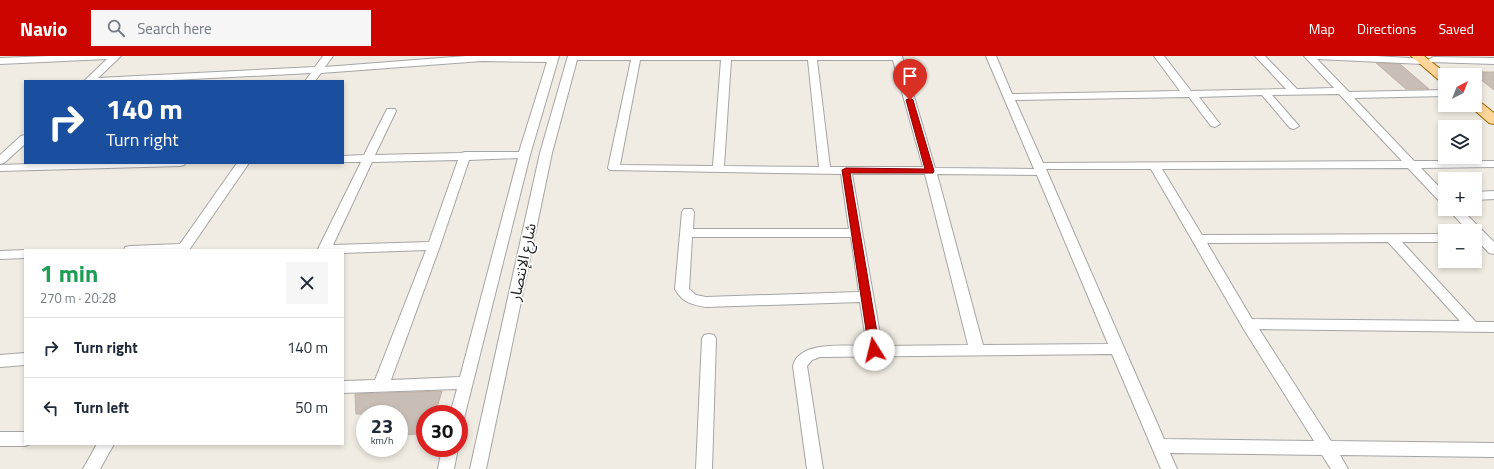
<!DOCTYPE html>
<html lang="en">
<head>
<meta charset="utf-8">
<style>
  body { margin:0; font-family:"Titillium Web","Noto Sans Arabic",sans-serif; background:#f6f6f7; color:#1f2937; height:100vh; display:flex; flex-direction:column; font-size:15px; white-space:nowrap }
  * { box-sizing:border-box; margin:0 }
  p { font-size:13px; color:#747a83 }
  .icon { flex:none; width:22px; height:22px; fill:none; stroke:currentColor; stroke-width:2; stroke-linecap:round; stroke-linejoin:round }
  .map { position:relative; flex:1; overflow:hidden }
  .sheet { position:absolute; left:24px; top:193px; width:320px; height:196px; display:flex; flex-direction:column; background:#fff; border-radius:0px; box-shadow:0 2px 6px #0003 }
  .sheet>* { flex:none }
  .guide { position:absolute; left:24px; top:24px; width:320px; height:84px; border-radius:0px; box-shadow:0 2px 6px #0003; background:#1a4fa0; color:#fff; overflow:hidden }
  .needle { width:26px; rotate:42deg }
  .fabs { position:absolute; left:1438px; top:12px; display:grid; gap:8px }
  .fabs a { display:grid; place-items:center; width:44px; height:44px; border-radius:0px; background:#fff; box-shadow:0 2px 6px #0003; font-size:20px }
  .speed { position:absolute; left:356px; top:349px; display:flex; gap:8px; font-size:20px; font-weight:700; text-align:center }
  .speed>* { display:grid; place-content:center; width:52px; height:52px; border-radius:50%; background:#fff; box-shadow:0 2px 6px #0003; line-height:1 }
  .speed small { font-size:10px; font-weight:400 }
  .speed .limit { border:6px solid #d22; background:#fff; color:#111 }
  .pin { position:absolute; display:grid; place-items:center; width:34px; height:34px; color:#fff; margin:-41px -17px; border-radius:50% 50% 50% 0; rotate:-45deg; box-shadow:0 0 4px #0007 }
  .pin .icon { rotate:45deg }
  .me { position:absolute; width:44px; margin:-22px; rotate:351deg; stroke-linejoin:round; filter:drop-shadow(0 0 3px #0008) }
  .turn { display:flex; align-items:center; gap:14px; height:84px; padding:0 16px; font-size:18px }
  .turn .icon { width:52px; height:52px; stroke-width:2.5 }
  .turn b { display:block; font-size:28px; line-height:34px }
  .round { display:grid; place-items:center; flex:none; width:42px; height:42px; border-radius:0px; background:#f6f6f7 }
  .head { display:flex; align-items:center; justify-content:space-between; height:68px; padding:0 16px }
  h1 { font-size:24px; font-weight:700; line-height:30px; color:#1e9e55 }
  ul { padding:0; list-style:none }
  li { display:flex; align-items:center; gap:12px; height:60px; padding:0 16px; border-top:1px solid #e0e1e3 }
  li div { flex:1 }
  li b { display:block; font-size:15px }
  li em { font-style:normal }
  header { display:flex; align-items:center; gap:24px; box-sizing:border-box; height:56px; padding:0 20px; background:#cc0500; color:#fff }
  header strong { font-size:19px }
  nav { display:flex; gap:22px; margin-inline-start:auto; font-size:14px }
  .search { width:280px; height:36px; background:#f6f6f7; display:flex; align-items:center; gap:10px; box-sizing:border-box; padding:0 14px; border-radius:0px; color:#747a83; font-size:15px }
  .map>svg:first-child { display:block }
  .building { fill:#c8beb6; stroke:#c2b2a4 }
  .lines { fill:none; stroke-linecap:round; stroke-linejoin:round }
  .minor-casing { stroke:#a5a5a5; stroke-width:2 }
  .major-casing { stroke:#986900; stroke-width:2 }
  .minor { fill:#fff; fill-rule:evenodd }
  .major { fill:#ffd599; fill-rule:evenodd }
  .route { fill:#cc0500; stroke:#850300 }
  .labels { text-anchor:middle; stroke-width:3.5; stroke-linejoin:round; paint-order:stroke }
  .street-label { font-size:15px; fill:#1e1e1e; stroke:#fff }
</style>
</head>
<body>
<header>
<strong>Navio</strong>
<div class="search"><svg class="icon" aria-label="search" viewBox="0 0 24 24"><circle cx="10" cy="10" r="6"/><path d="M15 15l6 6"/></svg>Search here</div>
<nav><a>Map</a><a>Directions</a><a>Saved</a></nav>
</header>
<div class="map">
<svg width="1494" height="413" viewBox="0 0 1494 413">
  <rect width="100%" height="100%" fill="#f0ece3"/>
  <path class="building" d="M1376,7L1400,8L1429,33H1406Z
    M1471,16H1494V34L1475,19Z
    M442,335L435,358H425V378L399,379V358H356L355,338Z"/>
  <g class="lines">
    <defs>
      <path id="minor" d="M50,0H121L98,22L315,11L323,0H333L325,11L466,0H559L530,99L464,362L459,364V358H450L457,333L343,337V325L375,324L426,194L343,197V194L318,193L361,106H343V100L364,99L387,53H395L396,55L375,99L461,97L465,96H519L547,6L482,5L321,17L315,25H305L311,17L153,25H84L107,3L0,8V2ZM518,102L460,321L391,324L440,190L469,104ZM458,104L429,186L333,189L372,106Z
        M568,0H902L935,112L1034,113L986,0H996L1012,38L1180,35L1154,0H1164L1191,35L1286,33L1255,0H1265L1297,33L1334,32L1304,0H1375L1426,3L1428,5L1426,7L1423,8L1317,3L1349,36L1445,34V40L1354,42L1414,105H1494V111L1421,112L1445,137V148L1441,147L1408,112L1162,113L1202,179L1445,178V186H1402L1476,266H1494V276L1259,273L1331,385L1494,387V401L1340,399L1348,413H1331L1322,399L1170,397L1177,413H1161L1112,298L820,301L812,304L807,310L823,413H807L793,310C799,284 846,290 867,290L860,246L706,251C692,249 682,246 675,233L682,156L684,153H692L694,156L693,173H849L841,118L610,114L608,112L631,4H577L552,97L486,413H470L540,97ZM640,4H721L713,110L620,109ZM731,4H808L819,111L724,110ZM817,4H893L923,111H830ZM1339,38L1402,105L1043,107L1015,44L1189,41L1211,70L1215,71L1220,68L1199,41L1262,39L1290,72L1294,73L1299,70L1272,39ZM1046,113H1151L1243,272L1314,385L1164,383ZM852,118H925L968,289L882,290ZM937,118L1037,119L1108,288L983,289ZM692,181H851L859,236L706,241L696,239L689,233ZM1388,186L1460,265L1252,263L1207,187Z
        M1433,1L1494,2V8L1430,6L1428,4Z
        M25,79V88L4,107L0,108V99L21,80Z
        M58,107H186L184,109L180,110L0,115V109Z
        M237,107H249L189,194H124L125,191L130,190L180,188Z
        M1494,135V143L1475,144V136Z
        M1448,153H1461L1494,186V198L1489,197L1475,182V175H1468Z
        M25,194V202L0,203V195Z
        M709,278L714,279L716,283L712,413H696L702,283L704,279Z
        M25,297V309L0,311V299Z
        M0,376H25V388H30L25,390H0Z
        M97,388H114L100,413H83Z
        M442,392H458L454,413H438Z"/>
      <path id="major" d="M1411,0H1424L1448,19H1445V27L1441,26Z
        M1475,44L1479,45L1494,57V68L1489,67L1471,51L1469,49H1475Z"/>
    </defs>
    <use href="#minor" class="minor-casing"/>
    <use href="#major" class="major-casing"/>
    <use href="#minor" class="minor"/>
    <use href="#major" class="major"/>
  </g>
  <path class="route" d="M910,42L913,44L934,115L933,117H850L880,294L878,297H871L869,294L842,114L846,112L925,113L906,44Z"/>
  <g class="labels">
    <g class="street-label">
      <text transform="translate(523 206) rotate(-78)" y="5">شارع الإنتصار</text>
    </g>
  </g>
</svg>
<div class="fabs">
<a><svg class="needle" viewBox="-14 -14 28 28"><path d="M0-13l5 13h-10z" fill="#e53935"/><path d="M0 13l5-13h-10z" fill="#747a83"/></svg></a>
<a><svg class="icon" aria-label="layers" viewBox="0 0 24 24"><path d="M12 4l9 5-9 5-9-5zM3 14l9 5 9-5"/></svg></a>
<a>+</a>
<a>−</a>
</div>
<div class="speed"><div>23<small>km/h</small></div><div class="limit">30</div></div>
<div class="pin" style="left:910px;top:44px;background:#d93025"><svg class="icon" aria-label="arrive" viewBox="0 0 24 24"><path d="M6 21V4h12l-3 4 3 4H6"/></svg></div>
<svg class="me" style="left:874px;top:294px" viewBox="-20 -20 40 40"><circle r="19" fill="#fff"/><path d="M0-13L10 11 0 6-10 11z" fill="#cc0500"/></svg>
<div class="guide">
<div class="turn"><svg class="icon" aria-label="right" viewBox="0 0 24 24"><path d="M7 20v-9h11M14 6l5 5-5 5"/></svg><div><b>140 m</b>Turn right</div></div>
</div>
<section class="sheet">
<div class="head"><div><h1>1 min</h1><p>270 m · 20:28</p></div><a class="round"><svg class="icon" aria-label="close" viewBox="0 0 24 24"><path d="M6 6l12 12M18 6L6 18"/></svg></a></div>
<ul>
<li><svg class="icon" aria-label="right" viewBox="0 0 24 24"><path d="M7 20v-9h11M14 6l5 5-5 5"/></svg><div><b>Turn right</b></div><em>140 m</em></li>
<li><svg class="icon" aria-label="left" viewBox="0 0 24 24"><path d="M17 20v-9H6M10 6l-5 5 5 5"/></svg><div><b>Turn left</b></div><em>50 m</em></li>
</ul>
</section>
</div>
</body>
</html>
